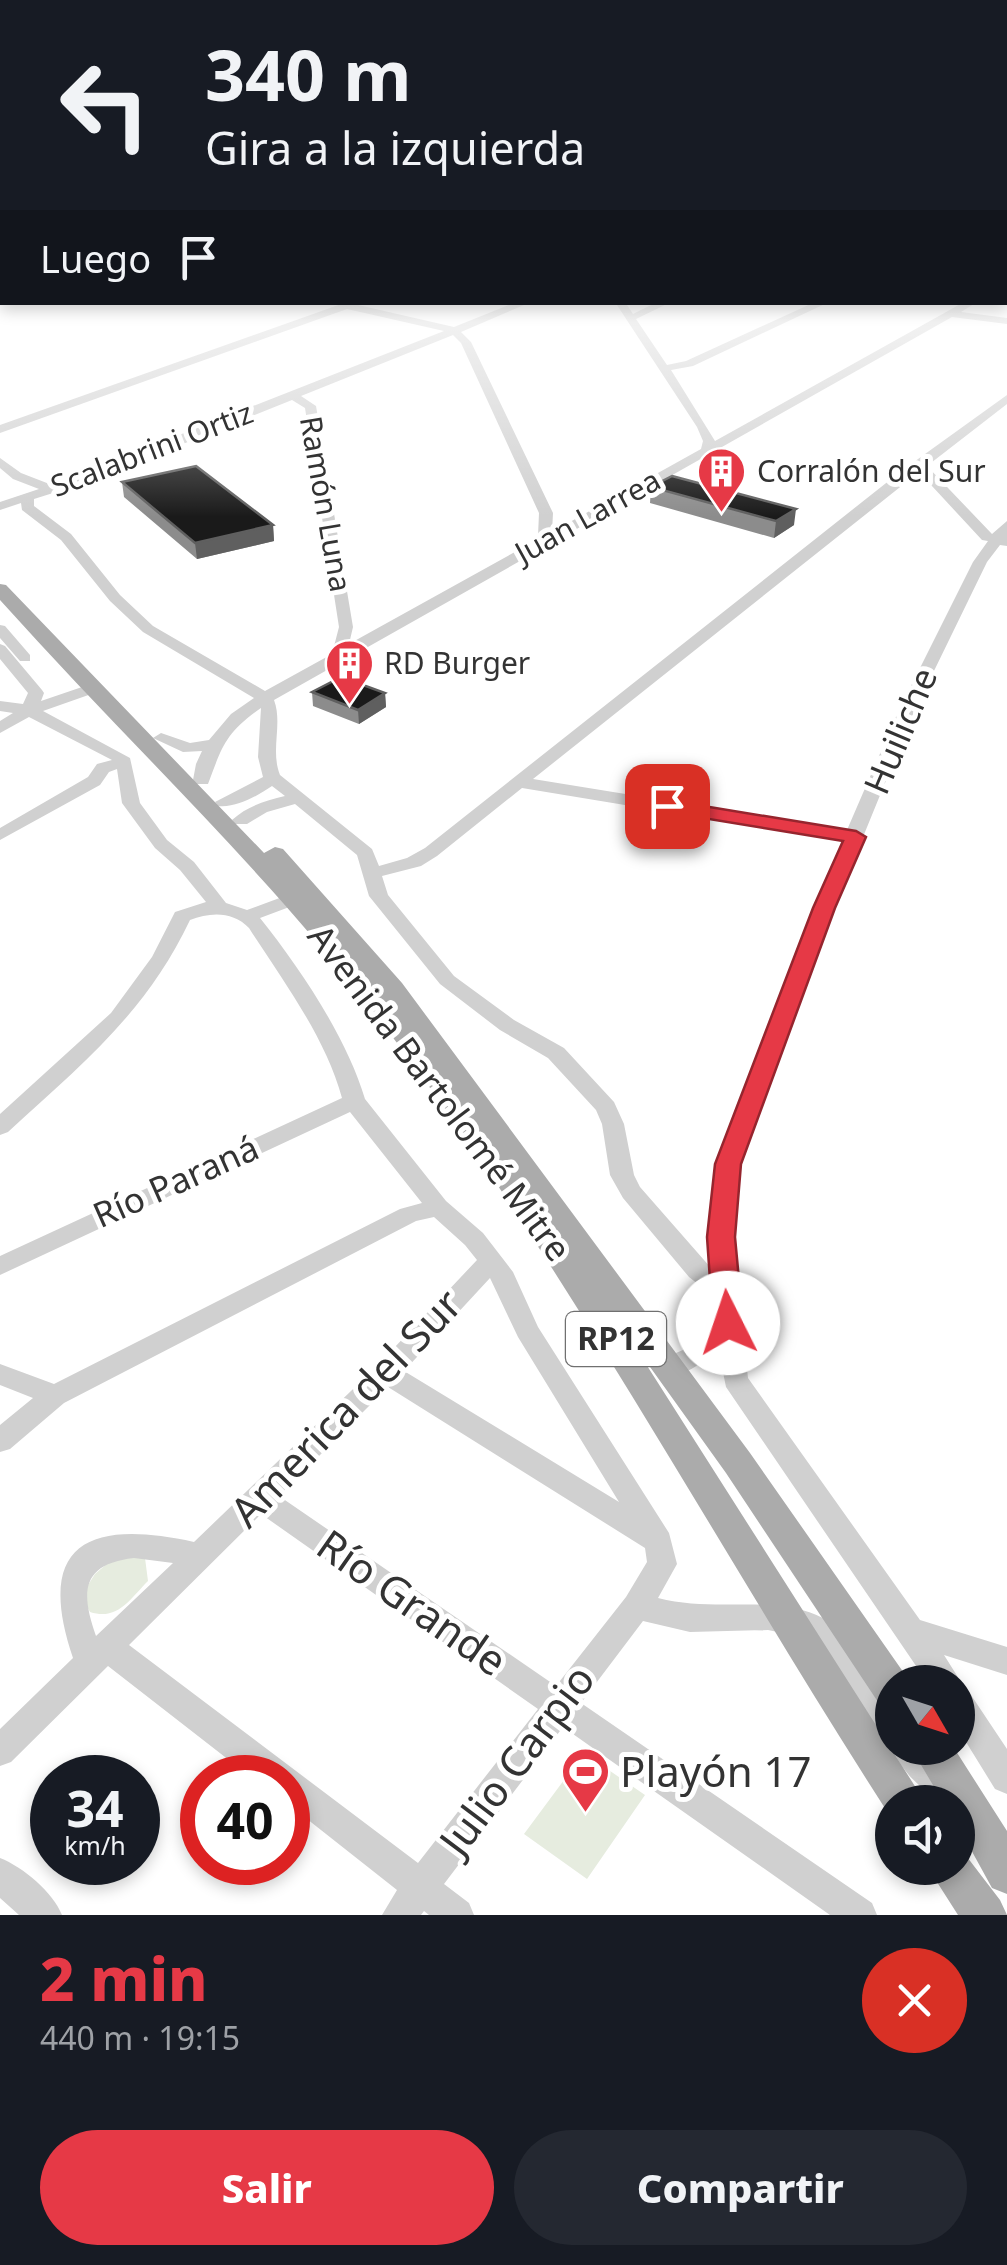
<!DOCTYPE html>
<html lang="es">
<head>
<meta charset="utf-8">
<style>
  body { margin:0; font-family:"Noto Sans",sans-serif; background:#242831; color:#f1f3f6; height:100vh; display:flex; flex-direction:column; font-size:38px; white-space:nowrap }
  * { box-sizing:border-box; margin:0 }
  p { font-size:32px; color:#9ea1a6 }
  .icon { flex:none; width:55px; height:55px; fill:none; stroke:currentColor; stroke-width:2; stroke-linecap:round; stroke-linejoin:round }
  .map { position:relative; height:1915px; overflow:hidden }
  .details { display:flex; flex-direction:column; background:#171b24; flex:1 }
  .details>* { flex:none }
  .banner { position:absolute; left:0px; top:0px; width:1008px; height:305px; box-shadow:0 5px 15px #0003; background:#171b24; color:#f1f3f6; overflow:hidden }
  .needle { width:65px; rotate:129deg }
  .buttons { position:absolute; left:875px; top:1665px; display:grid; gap:20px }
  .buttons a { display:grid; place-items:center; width:100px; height:100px; border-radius:50%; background:#171b24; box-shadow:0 5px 15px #0003; font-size:50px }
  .speed { position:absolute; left:30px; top:1755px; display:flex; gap:20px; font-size:50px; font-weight:700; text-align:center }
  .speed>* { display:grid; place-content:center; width:130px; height:130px; border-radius:50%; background:#171b24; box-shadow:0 5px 15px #0003; line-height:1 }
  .speed small { font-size:25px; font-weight:400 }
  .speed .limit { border:15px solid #d22; background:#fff; color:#111 }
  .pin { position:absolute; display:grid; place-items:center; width:85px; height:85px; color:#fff; margin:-42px; border-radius:20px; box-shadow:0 5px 15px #0006 }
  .me { position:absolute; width:110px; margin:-55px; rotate:356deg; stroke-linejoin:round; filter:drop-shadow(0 0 8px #0008) }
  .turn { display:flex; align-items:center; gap:35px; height:210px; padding:0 40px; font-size:45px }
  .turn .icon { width:130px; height:130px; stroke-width:2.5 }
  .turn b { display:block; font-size:70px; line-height:85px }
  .then { display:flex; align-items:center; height:95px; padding:0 40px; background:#0003; gap:20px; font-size:38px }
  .round { display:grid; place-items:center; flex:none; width:105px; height:105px; border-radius:52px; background:#242831 }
  .overview { display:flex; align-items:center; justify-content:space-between; height:170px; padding:0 40px }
  h1 { font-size:60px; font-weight:800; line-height:75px; color:#e63946 }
  .button { display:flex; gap:20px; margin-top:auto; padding:20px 40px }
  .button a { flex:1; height:115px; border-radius:60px; background:#e63946; color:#fff; font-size:40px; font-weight:800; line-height:115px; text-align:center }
  .button a+a { background:#242831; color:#f1f3f6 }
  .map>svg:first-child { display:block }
  .green { fill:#e6ecdf }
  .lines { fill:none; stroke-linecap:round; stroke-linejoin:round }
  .minor { fill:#d0d0d0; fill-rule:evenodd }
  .major { fill:#ababab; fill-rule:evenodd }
  .wall { fill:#8c8c8c }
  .shaded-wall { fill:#5f5f5f }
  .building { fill:#1a1a1a; stroke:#5f5f5f; stroke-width:2.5 }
  .route { fill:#e63946; stroke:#96252e; stroke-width:2.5 }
  .labels { text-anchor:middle; stroke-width:10; stroke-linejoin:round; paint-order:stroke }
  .far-street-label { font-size:30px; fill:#333; stroke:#fff }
  .far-poi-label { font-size:30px; fill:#333; stroke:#fff; text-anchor:start }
  .shield { fill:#fff; stroke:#707070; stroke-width:2.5 }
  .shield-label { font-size:32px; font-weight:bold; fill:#333 }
  .street-label { font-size:35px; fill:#333; stroke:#fff }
  .near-street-label { font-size:42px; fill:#333; stroke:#fff }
  .near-poi-label { font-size:42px; fill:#333; stroke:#fff; text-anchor:start }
</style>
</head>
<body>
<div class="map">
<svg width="1007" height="1915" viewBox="0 0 1007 1915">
  <rect width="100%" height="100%" fill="#fff"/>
  <path class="green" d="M122,1551L145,1558L148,1581C130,1599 118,1621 90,1612L81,1596L95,1574Z
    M584,1753L645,1795L587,1879L524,1834Z"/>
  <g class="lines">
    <path class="minor" d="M1007,273V279L1005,280V274Z
      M347,302H363L358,305L454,327L516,302H531L461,332L471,342L553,513L552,532L701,449L703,441L697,427L615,302H625L633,314L657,302H671L636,319L667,365L686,361L815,302H829L693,366L671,370L715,441L964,302H977L961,312L1007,318V324L952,317L274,700C283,724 270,750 280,775L372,849L379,866L407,858L425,848L900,472L1007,395V404L927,466L992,534L1007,521V546L1000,545L987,562L914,712L834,908L740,1164L733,1237L748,1378L920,1620L1007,1647V1675L944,1655L961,1682L958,1687L969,1692L1007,1749V1794L995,1789L958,1729V1682H927L726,1387L718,1348C703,1363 679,1382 657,1375L653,1368L657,1361L683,1350L715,1320L713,1296L689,1277L623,1198L610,1175L602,1124L596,1110L548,1058L500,1030L440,984L369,896L357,855L295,804L267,812L247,824H235L232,820C247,806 265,801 285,796L272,786C257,796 237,808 218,806L215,802L263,777L258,757L261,708C225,733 222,747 208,784H196L193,780L196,764L202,751L183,752L153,738L161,733L190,743L209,740L231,714L254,698L143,632L110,601L61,540L22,510L21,503L0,510V502L39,489L13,479L0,468V458L21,473L52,485L444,331L347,309L0,433V425ZM453,335L461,343L539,513L538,536L531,543L349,644L353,627L316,406L301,396ZM292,400L305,408L339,627L332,654L265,691L153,626L120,595L71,534L34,506V499L91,481ZM919,472L982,540L988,541L973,562L898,712L847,830L533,779ZM522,788L843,841L716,1164L709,1237L711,1268L640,1187L634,1175L624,1124L614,1102L564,1048L514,1020L454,976L388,895L382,876L421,866L437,856Z
      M0,625L5,626L30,655V661H20L0,638Z
      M0,644L5,646L42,690L44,693L41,701L85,686H97V692L43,711L130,758L140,803L167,840L194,862L226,903L247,910L293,893L303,899L300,903L260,918C300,968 347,1038 365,1099L446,1201L483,1233L513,1272L538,1327L669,1533L677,1564L658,1598C735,1618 807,1578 865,1654C889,1685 895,1699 892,1738L881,1734L839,1669L807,1638L768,1630L690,1632L643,1621L581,1703L872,1903L877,1915H830L563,1727L444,1884L469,1903L474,1915H429L424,1911L421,1915H382L397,1890L288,1804V1778H252L108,1666L11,1762L0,1766V1729L73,1658C34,1543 89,1519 194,1542L377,1366L477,1260L465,1245L434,1217L416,1221L64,1403L10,1449L0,1452V1425L33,1398L0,1385V1364L54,1384L400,1209L422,1203L350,1112L0,1275V1256L342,1098C325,1036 283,981 249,928C233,911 210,912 190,920C146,1013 82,1064 8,1132L0,1135V1114L111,1013L152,957L175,912L206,902L180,870L155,848L122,803L117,769L109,772L100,785L0,840V828L88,777L97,764L112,760L29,717L0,733V721L13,713L0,711V701L23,704L28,693L0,659ZM490,1278L518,1337L619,1502L404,1371ZM388,1387L645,1548L647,1562L626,1597L556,1686L279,1496ZM261,1514L538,1709L418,1863L129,1645ZM134,1558L173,1563L96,1636C80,1591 82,1564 134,1558Z
      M892,1747L929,1748L948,1769L952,1780L948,1791L936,1796C917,1788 898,1765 892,1747Z
      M0,1858C23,1867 53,1892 62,1915H19L0,1898Z"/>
    <path class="major" d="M0,584L6,585L264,853L275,847L283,849L402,983L750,1453L906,1676L909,1682H892V1707L878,1702L726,1473L630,1339L925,1802H892L890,1816C720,1553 572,1273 382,1023C267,871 127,742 0,600Z
      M911,1748H954L1007,1831V1894L992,1888L958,1826V1802H943Z
      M958,1850L964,1853L1000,1900L1007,1915H958L928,1868H958Z"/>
  </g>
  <path class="wall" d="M122,482L273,525L274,541L197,559L124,497Z
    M651,487L794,525L774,538L650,503Z
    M312,692L385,693L386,707L359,724L313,706Z"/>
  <path class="shaded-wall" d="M796,509L794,525L774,538L776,521Z
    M273,525L274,541L197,559L195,543Z
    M385,693L386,707L359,724L358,710Z"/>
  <path class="building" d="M196,466L273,525L195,543L122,482Z
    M672,476L796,509L776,521L651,487Z
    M341,677L385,693L358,710L312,692Z"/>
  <linearGradient id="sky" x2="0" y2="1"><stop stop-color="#9ec6ea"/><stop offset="0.48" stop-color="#fff"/><stop offset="1" stop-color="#fff" stop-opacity="0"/></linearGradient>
  <rect width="1007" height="517" fill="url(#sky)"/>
  <path class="route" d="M667,800L856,831L866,837L835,908L741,1164L735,1237L743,1323L738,1331L728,1334L718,1331L713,1323L707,1237L715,1164L813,908L843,841L660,811V802Z"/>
  <defs>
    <symbol id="building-pin" viewBox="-11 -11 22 30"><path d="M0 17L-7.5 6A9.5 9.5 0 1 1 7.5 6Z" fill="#e63946" stroke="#fff"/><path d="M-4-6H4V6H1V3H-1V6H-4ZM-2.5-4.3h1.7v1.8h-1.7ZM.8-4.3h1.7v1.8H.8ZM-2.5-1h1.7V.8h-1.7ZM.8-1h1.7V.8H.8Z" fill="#fff"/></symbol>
    <symbol id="stadium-pin" viewBox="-11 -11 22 30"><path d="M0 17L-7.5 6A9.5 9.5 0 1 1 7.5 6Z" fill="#e63946" stroke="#fff"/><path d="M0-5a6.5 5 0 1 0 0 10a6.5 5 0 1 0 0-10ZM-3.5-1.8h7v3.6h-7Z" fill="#fff"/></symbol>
  </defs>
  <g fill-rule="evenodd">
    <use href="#building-pin" x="694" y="444" width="55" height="75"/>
    <use href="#building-pin" x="322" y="636" width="55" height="75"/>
    <use href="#stadium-pin" x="558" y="1744" width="55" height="75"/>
  </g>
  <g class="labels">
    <g class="far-street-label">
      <text transform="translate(152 450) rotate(-21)" y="10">Scalabrini Ortiz</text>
      <text transform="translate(325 504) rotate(80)" y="10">Ramón Luna</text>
      <text transform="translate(588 517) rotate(-29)" y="10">Juan Larrea</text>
    </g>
    <g class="far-poi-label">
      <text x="757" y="482">Corralón del Sur</text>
      <text x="384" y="674">RD Burger</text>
    </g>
    <rect class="shield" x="566" y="1312" width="100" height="54" rx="8"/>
    <g class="shield-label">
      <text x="616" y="1350">RP12</text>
    </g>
    <g class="street-label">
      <text transform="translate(901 731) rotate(-67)" y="12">Huiliche</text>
      <text transform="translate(439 1093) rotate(53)" y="12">Avenida Bartolomé Mitre</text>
      <text transform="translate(176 1182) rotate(-24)" y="12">Río Paraná</text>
    </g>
    <g class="near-street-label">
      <text transform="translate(346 1408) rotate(-46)" y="15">America del Sur</text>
      <text transform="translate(412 1603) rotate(35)" y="15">Río Grande</text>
      <text transform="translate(517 1760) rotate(-53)" y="15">Julio Carpio</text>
    </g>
    <g class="near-poi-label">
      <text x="620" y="1787">Playón 17</text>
    </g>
  </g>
</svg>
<div class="buttons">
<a><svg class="needle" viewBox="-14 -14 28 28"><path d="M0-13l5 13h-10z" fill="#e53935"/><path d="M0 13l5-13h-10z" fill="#9ea1a6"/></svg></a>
<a><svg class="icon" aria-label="sound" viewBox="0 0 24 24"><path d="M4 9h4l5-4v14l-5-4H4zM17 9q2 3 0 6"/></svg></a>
</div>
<div class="speed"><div>34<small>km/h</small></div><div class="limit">40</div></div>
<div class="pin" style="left:667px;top:806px;background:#d93025"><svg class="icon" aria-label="arrive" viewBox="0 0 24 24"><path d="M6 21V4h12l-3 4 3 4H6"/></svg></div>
<svg class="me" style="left:728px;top:1323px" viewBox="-20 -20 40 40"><circle r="19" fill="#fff"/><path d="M0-13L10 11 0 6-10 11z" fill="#e63946"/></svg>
<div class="banner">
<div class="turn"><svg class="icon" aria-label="left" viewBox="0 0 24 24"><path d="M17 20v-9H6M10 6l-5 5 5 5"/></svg><div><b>340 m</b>Gira a la izquierda</div></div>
<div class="then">Luego<svg class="icon" aria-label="arrive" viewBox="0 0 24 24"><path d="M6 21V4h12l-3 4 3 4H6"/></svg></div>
</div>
</div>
<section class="details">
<div class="overview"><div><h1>2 min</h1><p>440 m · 19:15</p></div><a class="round" style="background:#d93025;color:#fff"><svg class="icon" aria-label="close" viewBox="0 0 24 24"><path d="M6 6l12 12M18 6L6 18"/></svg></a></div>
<div class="button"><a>Salir</a><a>Compartir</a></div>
</section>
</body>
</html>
